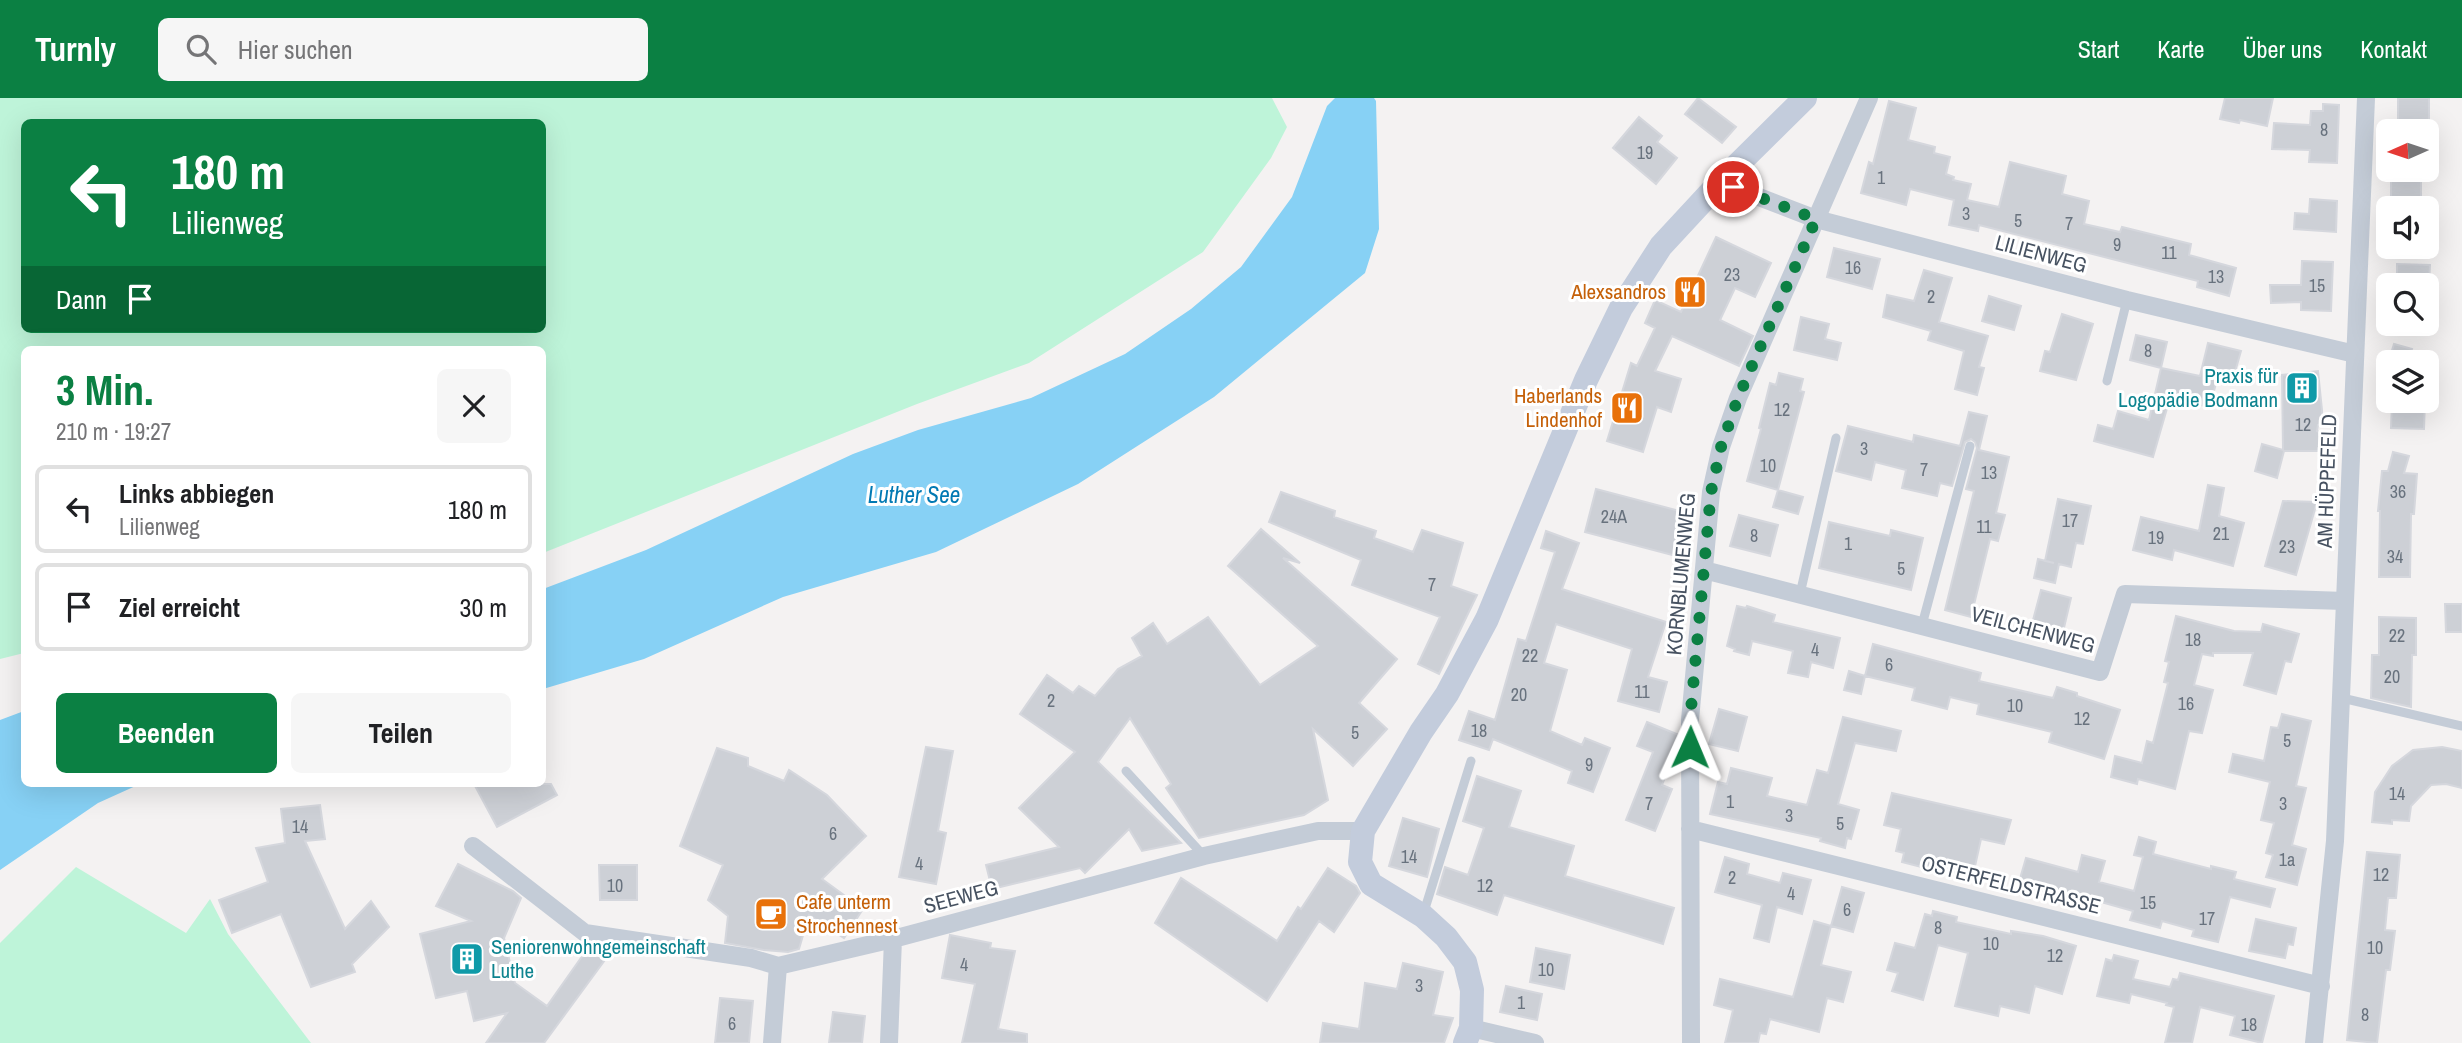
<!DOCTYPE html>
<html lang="de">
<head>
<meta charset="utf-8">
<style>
  body { margin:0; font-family:"Archivo Narrow",sans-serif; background:#f6f6f6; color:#202124; height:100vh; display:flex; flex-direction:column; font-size:26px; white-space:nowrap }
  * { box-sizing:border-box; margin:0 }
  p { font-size:23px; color:#757577 }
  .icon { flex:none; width:38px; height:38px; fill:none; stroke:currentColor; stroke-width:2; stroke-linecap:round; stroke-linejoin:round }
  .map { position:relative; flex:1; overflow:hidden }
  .side { position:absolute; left:21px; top:248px; width:525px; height:441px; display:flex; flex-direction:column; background:#fff; border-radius:10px; box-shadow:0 7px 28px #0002 }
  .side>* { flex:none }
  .hud { position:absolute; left:21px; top:21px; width:525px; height:214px; border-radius:10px; box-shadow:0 7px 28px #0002; background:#0b8043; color:#fff; overflow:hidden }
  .needle { width:46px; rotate:267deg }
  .fabs { position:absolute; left:2376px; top:21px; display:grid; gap:14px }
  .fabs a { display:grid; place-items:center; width:63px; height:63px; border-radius:10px; background:#fff; box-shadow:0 7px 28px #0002; font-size:35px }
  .pin { position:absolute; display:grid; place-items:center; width:60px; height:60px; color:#fff; margin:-30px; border:4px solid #fff; border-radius:50%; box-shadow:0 2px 7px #0007 }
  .me { position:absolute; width:77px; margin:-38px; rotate:1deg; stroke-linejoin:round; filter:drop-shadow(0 0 5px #0008) }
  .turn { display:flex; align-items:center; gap:24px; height:147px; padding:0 35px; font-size:32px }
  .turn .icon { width:91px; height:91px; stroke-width:2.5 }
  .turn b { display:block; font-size:49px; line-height:60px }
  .then { display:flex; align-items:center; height:66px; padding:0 35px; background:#0003; gap:14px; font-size:26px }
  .round { display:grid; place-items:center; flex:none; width:74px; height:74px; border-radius:10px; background:#f6f6f6 }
  .head { display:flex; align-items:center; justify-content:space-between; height:119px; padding:0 35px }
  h1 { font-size:42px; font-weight:700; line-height:52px; color:#0b8043 }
  .action { display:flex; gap:14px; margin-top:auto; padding:14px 35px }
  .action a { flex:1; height:80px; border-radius:10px; background:#0b8043; color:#fff; font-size:28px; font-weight:700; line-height:80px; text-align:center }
  .action a+a { background:#f6f6f6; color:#202124 }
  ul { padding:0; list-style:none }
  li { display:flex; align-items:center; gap:21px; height:88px; margin:0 14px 10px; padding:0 21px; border:4px solid #e0e0e0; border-radius:10px }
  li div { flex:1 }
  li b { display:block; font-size:26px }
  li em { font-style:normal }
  header { display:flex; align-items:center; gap:42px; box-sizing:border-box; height:98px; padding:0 35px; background:#0b8043; color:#fff }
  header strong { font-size:33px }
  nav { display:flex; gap:38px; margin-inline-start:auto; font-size:24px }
  .search { width:490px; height:63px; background:#f6f6f6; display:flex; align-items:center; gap:18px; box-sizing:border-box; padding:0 24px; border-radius:10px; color:#757577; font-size:26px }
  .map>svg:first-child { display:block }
  .green { fill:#bef4d9; fill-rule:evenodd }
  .water { fill:#87d1f5 }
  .building { fill:#cdd0d6; stroke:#d5d7dd; stroke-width:2 }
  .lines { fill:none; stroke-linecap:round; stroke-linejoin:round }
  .lane { stroke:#c4ccd7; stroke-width:9 }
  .street { stroke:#c4ccd7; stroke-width:18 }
  .secondary { stroke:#c3ccdc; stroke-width:24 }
  .route { stroke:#0b8043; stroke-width:12; stroke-dasharray:0 21.6 }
  .labels { text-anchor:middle; stroke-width:6; stroke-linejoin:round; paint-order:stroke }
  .number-label { font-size:18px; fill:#68727e }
  .street-label { font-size:21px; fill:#475261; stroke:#fff }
  .food-label { font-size:21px; fill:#c56008; stroke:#fff; text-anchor:end }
  .culture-label { font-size:21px; fill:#0d838f; stroke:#fff; text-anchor:end }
  .water-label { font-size:23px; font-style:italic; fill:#0179b3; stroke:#fff }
</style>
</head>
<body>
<header>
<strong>Turnly</strong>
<div class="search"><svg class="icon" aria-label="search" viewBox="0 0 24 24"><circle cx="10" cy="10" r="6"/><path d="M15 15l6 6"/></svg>Hier suchen</div>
<nav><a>Start</a><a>Karte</a><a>Über uns</a><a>Kontakt</a></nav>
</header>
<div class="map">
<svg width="2462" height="945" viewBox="0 0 2462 945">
  <rect width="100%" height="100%" fill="#f4f2f2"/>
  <path class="green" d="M0,0H1272L1287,29L1271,60L1203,154L1029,265L917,306L543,455L542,252H24V555L0,561ZM24,24H542V231H24Z
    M76,769L186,835L210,801L228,836L311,945H0V845Z"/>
  <path class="water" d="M1335,0H1374L1376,3L1379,131L1365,175L1214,299L1078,386L936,454L783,499L644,561L543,591V491L646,452L853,356L918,332L1031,300L1125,256L1191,211L1241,169L1292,99L1327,8Z
    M24,613V686H140L98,705L0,772V622Z"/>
  <path class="building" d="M1698,0L1736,29L1722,45L1685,16Z
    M2225,0H2273L2267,28L2240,22L2239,25L2220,21Z
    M2398,0H2429V33H2398Z
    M1889,3L1916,10L1908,42L1935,49L1934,55L1950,59L1946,76L1954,79L1953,82L1971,86L1967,102L1999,109L2010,64L2066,78L2062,96L2089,103L2084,126L2120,134L2122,129L2191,146L2189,157L2236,170L2229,198L2197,189L2198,183L1979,127L1978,133L1949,127L1954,102L1910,91L1906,107L1861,95L1869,64L1873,66Z
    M2323,6L2339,7L2337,65L2309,64L2310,52L2272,51L2274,25L2310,27L2311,13H2323Z
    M1639,19L1662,38L1657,44L1677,60L1656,86L1613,50Z
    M2391,72H2421V110H2391Z
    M2310,101L2337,103L2336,134L2294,131L2295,115L2309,116Z
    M1716,139L1771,165L1755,199L1735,190L1720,222L1753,238L1739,268L1672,238L1655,273L1681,281L1671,314L1657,309L1643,354L1607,343L1631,265L1637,268L1655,230L1645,225L1655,202L1681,214Z
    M1834,150L1880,161L1872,191L1827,179Z
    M2302,163L2333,164L2331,213L2301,212V204L2271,205L2270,187H2301Z
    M2397,166L2430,167L2429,187H2397Z
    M1924,172L1952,180L1939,224L1988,238L1979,269L1984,270L1977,297L1955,291L1964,253L1928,242L1931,233L1883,219L1887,197L1914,203Z
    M1989,198L2021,208L2014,232L1982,223Z
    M2062,216L2093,226L2076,282L2040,273L2045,253L2050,254Z
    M1801,219L1829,226L1825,241L1841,245L1837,262L1794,252Z
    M2136,237L2167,244L2161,270L2130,262Z
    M2208,245L2241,253L2233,281L2218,277L2210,309L2170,300L2153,359L2094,343L2098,327L2113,331L2118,313L2149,322L2161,270L2200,278Z
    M2394,246L2412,251L2408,264L2389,262Z
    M2318,273L2322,312V327H2318L2317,333L2322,335V353H2284L2277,380L2255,373L2262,346L2283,352L2282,277Z
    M1779,275L1803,281L1800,293L1804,294L1778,392L1747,383L1761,331L1759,330L1770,285L1776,287Z
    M2392,303H2425L2424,331L2391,330Z
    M1969,314L1987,318L1979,352L2009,359L1996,415L2005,417L1998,443L1990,441L1971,519L1945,512L1974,393L1966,391L1977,350L1975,344L1971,341L1965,344L1952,388L1940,385L1937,398L1902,390L1906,372L1875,364L1871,382L1836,373L1848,328L1913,344L1914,337L1960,348Z
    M2393,354L2409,358L2404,375L2417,376L2414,416H2411L2410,479H2379L2380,413H2378L2382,373H2388Z
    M2208,387L2224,390L2219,418L2244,425L2233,468L2174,452L2172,462L2133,452L2141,419L2199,433Z
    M1596,391L1691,416L1680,459L1585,434Z
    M1778,392L1803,399L1798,416L1773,409Z
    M1281,394L1335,413L1334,419L1376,433L1374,440L1413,454L1422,432L1463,445L1451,488L1477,497L1439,576L1418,566L1440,519L1352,487L1361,462L1269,424Z
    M2058,401L2091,408L2083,446L2076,445L2071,469L2059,466L2055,485L2034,480L2038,461L2054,465L2045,463Z
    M2283,403L2317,404L2296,477L2265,468Z
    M1739,417L1778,427L1770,458L1730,448Z
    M1829,424L1890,438L1891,432L1923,440L1911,492L1819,470Z
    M1261,431L1300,465L1283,460L1397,561L1359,605L1387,631L1353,668L1313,631L1328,702L1304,717L1199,740L1166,690L1171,686L1130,620L1098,664L1181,745L1142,753L1129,731L1085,775L1080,770L992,791L986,767L1059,749L1019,710L1075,654L1020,616L1047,577L1073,595L1079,588L1095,598L1118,571L1142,558L1132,540L1153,525L1167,546L1208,519L1260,587L1318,548L1228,468Z
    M1546,433L1579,445L1562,491L1666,524L1648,579L1667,584L1659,614L1618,603L1632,551L1556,526L1544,565L1567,572L1550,633L1582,647L1585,640L1610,650L1593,694L1568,685L1572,673L1493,641L1489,652L1459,642L1469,613L1495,622L1518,541L1526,543L1555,454L1541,450Z
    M2041,492L2071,500L2063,534L2032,526Z
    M2445,506H2462V534H2446Z
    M1737,508L1746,510L1747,508L1775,517L1773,524L1840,540L1833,570L1811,564L1808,579L1788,575L1793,553L1752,543L1749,557L1734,553L1735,551L1727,548Z
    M2176,518L2234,533L2261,534L2263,526L2299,536L2291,564L2285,563L2276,596L2244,587L2253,555H2213V558L2202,556L2194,587L2213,592L2202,635L2189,633L2175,691L2138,681L2137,686L2111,679L2115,658L2142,665L2147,643L2153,645L2168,585L2164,584L2169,564L2165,563Z
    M2379,519L2416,520V557H2412L2411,609L2371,600L2372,557H2379Z
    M1873,546L1981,575L1979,583L2053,600L2057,589L2077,595V598L2120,612L2104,661L2049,644L2052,634L1977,616L1979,606L1950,599L1947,611L1912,602L1915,590L1865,578Z
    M1849,573L1865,578L1861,596L1844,592Z
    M1719,611L1747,619L1738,653L1709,646Z
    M2282,616L2311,623L2296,688L2306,690L2292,747L2306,751L2297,787L2266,779L2273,757L2266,755L2274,725L2261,722L2270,684L2229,674L2233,656L2264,663L2271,629L2278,630Z
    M1843,619L1901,633L1896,653L1855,645L1838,706L1859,712L1851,741L1847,740L1845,750L1820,743L1821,740L1710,716L1718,684L1727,686L1731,670L1772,680L1767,698L1807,707L1817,672L1828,675Z
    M1647,624L1679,637V644L1662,687L1672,691L1655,733L1626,722L1653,654L1637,648Z
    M926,649L953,653L938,733L946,735L936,786L899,779Z
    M2442,649L2462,653V690L2446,686L2431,687L2411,708L2409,723L2392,722V726L2372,724L2375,694L2392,668L2413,652Z
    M717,650L748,660V668L784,683L789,672L827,697L866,738L822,781L863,811L844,840L809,817L799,851L788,854L764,852L725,845L728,818L708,802L723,767L680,748Z
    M1477,678L1521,693L1509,729L1574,748L1565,778L1674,810L1663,846L1504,797L1497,817L1437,796L1445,769L1468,777L1484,730L1463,723Z
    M474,686H551L557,697L497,729Z
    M1892,695L2011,722L2004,746L1981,741L1972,782L1902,764L1904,755L1896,753L1901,731L1884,727Z
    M320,707L325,741L305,743L345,831L371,803L389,829L352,866L355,874L311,889L281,816L232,835L219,802L268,784L256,750L285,745L281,711Z
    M1403,720L1439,731L1427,779L1389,768Z
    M2139,739L2156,744L2153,756L2211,771V768L2236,774L2234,781L2275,791L2270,809L2230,799L2218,844L2192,838L2194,832L2162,823L2160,830L2130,822L2133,813L2101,804L2098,814L2023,794L2025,786L2019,784L2026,760L2078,774L2082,757L2105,763L2099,784L2134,793L2143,759L2134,757Z
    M2367,754L2400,757L2396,800H2388L2385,832L2395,833L2390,872H2386L2377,945L2347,942Z
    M1725,759L1749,766L1747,776L1780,785L1783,775L1811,782L1802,816L1777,809L1769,844L1754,840L1762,807L1715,794Z
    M458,766L513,793L521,800L504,840L515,885L547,908L590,847L613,851L544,945H486L507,915L474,923L467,893L436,900L420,836L471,823L436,808Z
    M599,767H637V802H600Z
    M1328,770L1356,788L1360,795L1334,834L1319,823L1267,903L1155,825L1181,780L1277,843L1298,809L1301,811Z
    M1842,789L1864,795L1853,834L1831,828Z
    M1933,813L1957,819L1956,824L2011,836V833L2043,838L2076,848L2062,896L2035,888L2029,915L2000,908L1998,918L1955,908L1968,855L1938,847L1923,902L1892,893L1898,875L1887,872L1895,845L1915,850L1925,816L1932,818Z
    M2256,821L2296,830L2293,847L2288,846L2285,860L2249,853Z
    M1814,823L1831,828L1821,867L1851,874L1843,904L1827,900L1819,934L1770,921L1766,936L1760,935L1758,945H1725L1733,912L1714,907L1720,881L1793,899Z
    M950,837L991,845L990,850L1015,853L998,931L1027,936V945H962L975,886L942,880Z
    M1536,850L1570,857L1564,891L1530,884Z
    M2114,857L2138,863L2133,881L2170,889L2173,881L2178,882L2180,875L2274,898L2262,945L2230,937L2235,918L2200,909L2192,945H2165L2174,909L2166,907L2167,905L2131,896L2129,905L2097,898L2106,861L2112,863Z
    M1403,865L1443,874L1433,917L1453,920L1444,945H1320L1323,925L1359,931L1365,885L1397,891Z
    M1506,888L1542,896L1537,922L1500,914Z
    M720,900L753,903L749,945H715Z
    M833,914L865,918L862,945H829Z"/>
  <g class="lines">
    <path class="lane" d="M2107,283L2127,202
      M1800,496L1836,340
      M1922,527L1970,348
      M2342,600L2462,628
      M1126,673L1204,758
      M1423,817L1471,663"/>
    <path class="street" d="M1724,80L1733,89L1816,121L2127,202L2355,256
      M1704,472L2100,574L2125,496L2345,503
      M1690,731L2321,888
      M473,748L585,835L751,860L778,868L893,841L1204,758L1318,733H1363
      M1471,930L1535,945
      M772,945L778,868
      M889,945L893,841
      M1691,945L1690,622L1711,394L1721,349L1738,300L1869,0
      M2314,945L2335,743L2366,0"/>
    <path class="secondary" d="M1465,945L1471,930L1472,892L1465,864L1446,839L1423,818L1371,786L1360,764L1363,733L1421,634L1447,596L1487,521L1586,282L1621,210L1661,148L1724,80L1805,0"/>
  </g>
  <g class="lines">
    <path class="route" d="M1690,649V622L1711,394L1721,349L1738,300L1816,121L1733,89"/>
  </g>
  <defs>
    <symbol id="restaurant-square" viewBox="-11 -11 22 22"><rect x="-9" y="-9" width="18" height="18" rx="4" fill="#e8710a" stroke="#fff"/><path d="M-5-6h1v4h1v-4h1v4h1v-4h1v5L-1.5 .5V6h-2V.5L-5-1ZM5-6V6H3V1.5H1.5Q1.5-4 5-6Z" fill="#fff"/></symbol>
    <symbol id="building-square" viewBox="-11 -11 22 22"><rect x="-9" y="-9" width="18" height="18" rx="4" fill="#0f9aa8" stroke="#fff"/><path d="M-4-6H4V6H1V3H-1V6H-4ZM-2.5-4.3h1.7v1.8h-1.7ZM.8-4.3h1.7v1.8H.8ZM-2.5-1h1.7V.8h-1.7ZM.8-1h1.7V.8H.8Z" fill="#fff"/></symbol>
    <symbol id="cafe-square" viewBox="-11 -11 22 22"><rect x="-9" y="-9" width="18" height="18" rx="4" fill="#e8710a" stroke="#fff"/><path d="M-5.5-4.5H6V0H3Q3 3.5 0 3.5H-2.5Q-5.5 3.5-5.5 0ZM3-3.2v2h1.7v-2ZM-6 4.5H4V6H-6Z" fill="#fff"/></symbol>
  </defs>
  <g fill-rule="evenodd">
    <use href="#restaurant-square" x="1671" y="175" width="38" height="38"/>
    <use href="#building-square" x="2283" y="271" width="38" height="38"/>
    <use href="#restaurant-square" x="1608" y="291" width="38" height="38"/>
    <use href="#cafe-square" x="752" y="797" width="38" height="38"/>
    <use href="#building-square" x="448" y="842" width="38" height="38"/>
  </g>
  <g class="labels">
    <g class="number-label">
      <text x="2324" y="38">8</text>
      <text x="1645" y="61">19</text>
      <text x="1881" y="86">1</text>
      <text x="1966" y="122">3</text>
      <text x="2018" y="129">5</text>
      <text x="2069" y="132">7</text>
      <text x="2117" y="153">9</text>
      <text x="2169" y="161">11</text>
      <text x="1853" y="176">16</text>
      <text x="1732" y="183">23</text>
      <text x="2216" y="185">13</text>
      <text x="2317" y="194">15</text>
      <text x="1931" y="205">2</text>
      <text x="2148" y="259">8</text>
      <text x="1782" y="318">12</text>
      <text x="2303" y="333">12</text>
      <text x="1864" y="357">3</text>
      <text x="1768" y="374">10</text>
      <text x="1924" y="378">7</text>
      <text x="1989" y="381">13</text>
      <text x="2398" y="400">36</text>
      <text x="1614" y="425">24A</text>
      <text x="2070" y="429">17</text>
      <text x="1984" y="435">11</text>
      <text x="2221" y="442">21</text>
      <text x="1754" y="444">8</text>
      <text x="2156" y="446">19</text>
      <text x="1848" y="452">1</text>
      <text x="2287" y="455">23</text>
      <text x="2395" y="465">34</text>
      <text x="1901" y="477">5</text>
      <text x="1432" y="493">7</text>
      <text x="2397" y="544">22</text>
      <text x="2193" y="548">18</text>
      <text x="1815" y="558">4</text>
      <text x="1530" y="564">22</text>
      <text x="1889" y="573">6</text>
      <text x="2392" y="585">20</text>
      <text x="1642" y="600">11</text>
      <text x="1519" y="603">20</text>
      <text x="1051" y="609">2</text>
      <text x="2186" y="612">16</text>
      <text x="2015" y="614">10</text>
      <text x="2082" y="627">12</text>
      <text x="1479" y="639">18</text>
      <text x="1355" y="641">5</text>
      <text x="2287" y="649">5</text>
      <text x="1589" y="673">9</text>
      <text x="2397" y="702">14</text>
      <text x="1730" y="710">1</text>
      <text x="1649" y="712">7</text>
      <text x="2283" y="712">3</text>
      <text x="1789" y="724">3</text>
      <text x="1840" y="732">5</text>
      <text x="300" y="735">14</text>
      <text x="833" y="742">6</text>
      <text x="1409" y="765">14</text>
      <text x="2287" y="768">1a</text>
      <text x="919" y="772">4</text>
      <text x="2381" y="783">12</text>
      <text x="1732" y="786">2</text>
      <text x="615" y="794">10</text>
      <text x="1485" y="794">12</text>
      <text x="1791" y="802">4</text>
      <text x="2148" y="811">15</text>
      <text x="1847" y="818">6</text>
      <text x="2207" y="827">17</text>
      <text x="1938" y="836">8</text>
      <text x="1991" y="852">10</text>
      <text x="2375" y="856">10</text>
      <text x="2055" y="864">12</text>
      <text x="964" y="873">4</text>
      <text x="1546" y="878">10</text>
      <text x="1419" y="894">3</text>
      <text x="1521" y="911">1</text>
      <text x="2365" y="923">8</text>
      <text x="732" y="932">6</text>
      <text x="2249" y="933">18</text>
    </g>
    <g class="street-label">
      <text transform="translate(2041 156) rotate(15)" y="7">LILIENWEG</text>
      <text transform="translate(2327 383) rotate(-88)" y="7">AM HÜPPEFELD</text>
      <text transform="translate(1681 476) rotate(-85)" y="7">KORNBLUMENWEG</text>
      <text transform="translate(2033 532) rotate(15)" y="7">VEILCHENWEG</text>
      <text transform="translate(2011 787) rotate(14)" y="7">OSTERFELDSTRASSE</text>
      <text transform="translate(961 799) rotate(-15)" y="7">SEEWEG</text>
    </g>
    <g class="food-label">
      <text x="1666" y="201">Alexsandros</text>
      <text x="1602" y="305">Haberlands<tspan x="1602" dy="24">Lindenhof</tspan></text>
      <text x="796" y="811" text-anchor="start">Cafe unterm<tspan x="796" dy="24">Strochennest</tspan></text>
    </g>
    <g class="culture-label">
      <text x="2278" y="285">Praxis für<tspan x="2278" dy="24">Logopädie Bodmann</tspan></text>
      <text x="491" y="856" text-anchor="start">Seniorenwohngemeinschaft<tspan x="491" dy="24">Luthe</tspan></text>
    </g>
    <g class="water-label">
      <text x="914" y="405">Luther See</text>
    </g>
  </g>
</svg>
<div class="fabs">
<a><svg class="needle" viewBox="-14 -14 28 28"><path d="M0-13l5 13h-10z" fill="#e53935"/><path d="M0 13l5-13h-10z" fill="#757577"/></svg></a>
<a><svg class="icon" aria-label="sound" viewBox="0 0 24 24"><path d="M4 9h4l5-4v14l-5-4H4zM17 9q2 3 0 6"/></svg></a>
<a><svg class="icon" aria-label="search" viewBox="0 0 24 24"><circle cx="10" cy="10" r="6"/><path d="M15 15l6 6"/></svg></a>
<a><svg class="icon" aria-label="layers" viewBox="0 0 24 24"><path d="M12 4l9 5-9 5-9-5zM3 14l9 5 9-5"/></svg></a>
</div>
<div class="pin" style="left:1733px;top:89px;background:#d93025"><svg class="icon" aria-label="arrive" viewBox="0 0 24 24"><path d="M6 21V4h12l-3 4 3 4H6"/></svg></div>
<svg class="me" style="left:1690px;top:649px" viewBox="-20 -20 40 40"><path d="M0-17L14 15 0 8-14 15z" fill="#0b8043" stroke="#fff" stroke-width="4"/></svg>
<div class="hud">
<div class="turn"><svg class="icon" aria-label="left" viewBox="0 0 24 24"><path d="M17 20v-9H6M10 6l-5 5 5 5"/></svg><div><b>180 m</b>Lilienweg</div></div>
<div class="then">Dann<svg class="icon" aria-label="arrive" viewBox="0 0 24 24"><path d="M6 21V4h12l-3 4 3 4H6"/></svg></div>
</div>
<section class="side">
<div class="head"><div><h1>3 Min.</h1><p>210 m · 19:27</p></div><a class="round"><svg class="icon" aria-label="close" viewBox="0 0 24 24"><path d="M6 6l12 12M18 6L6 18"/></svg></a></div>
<ul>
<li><svg class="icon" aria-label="left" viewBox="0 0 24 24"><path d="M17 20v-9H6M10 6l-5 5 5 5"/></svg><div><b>Links abbiegen</b><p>Lilienweg</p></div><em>180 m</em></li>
<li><svg class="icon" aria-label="arrive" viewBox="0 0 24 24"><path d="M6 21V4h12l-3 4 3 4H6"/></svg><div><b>Ziel erreicht</b></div><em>30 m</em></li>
</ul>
<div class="action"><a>Beenden</a><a>Teilen</a></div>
</section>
</div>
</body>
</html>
